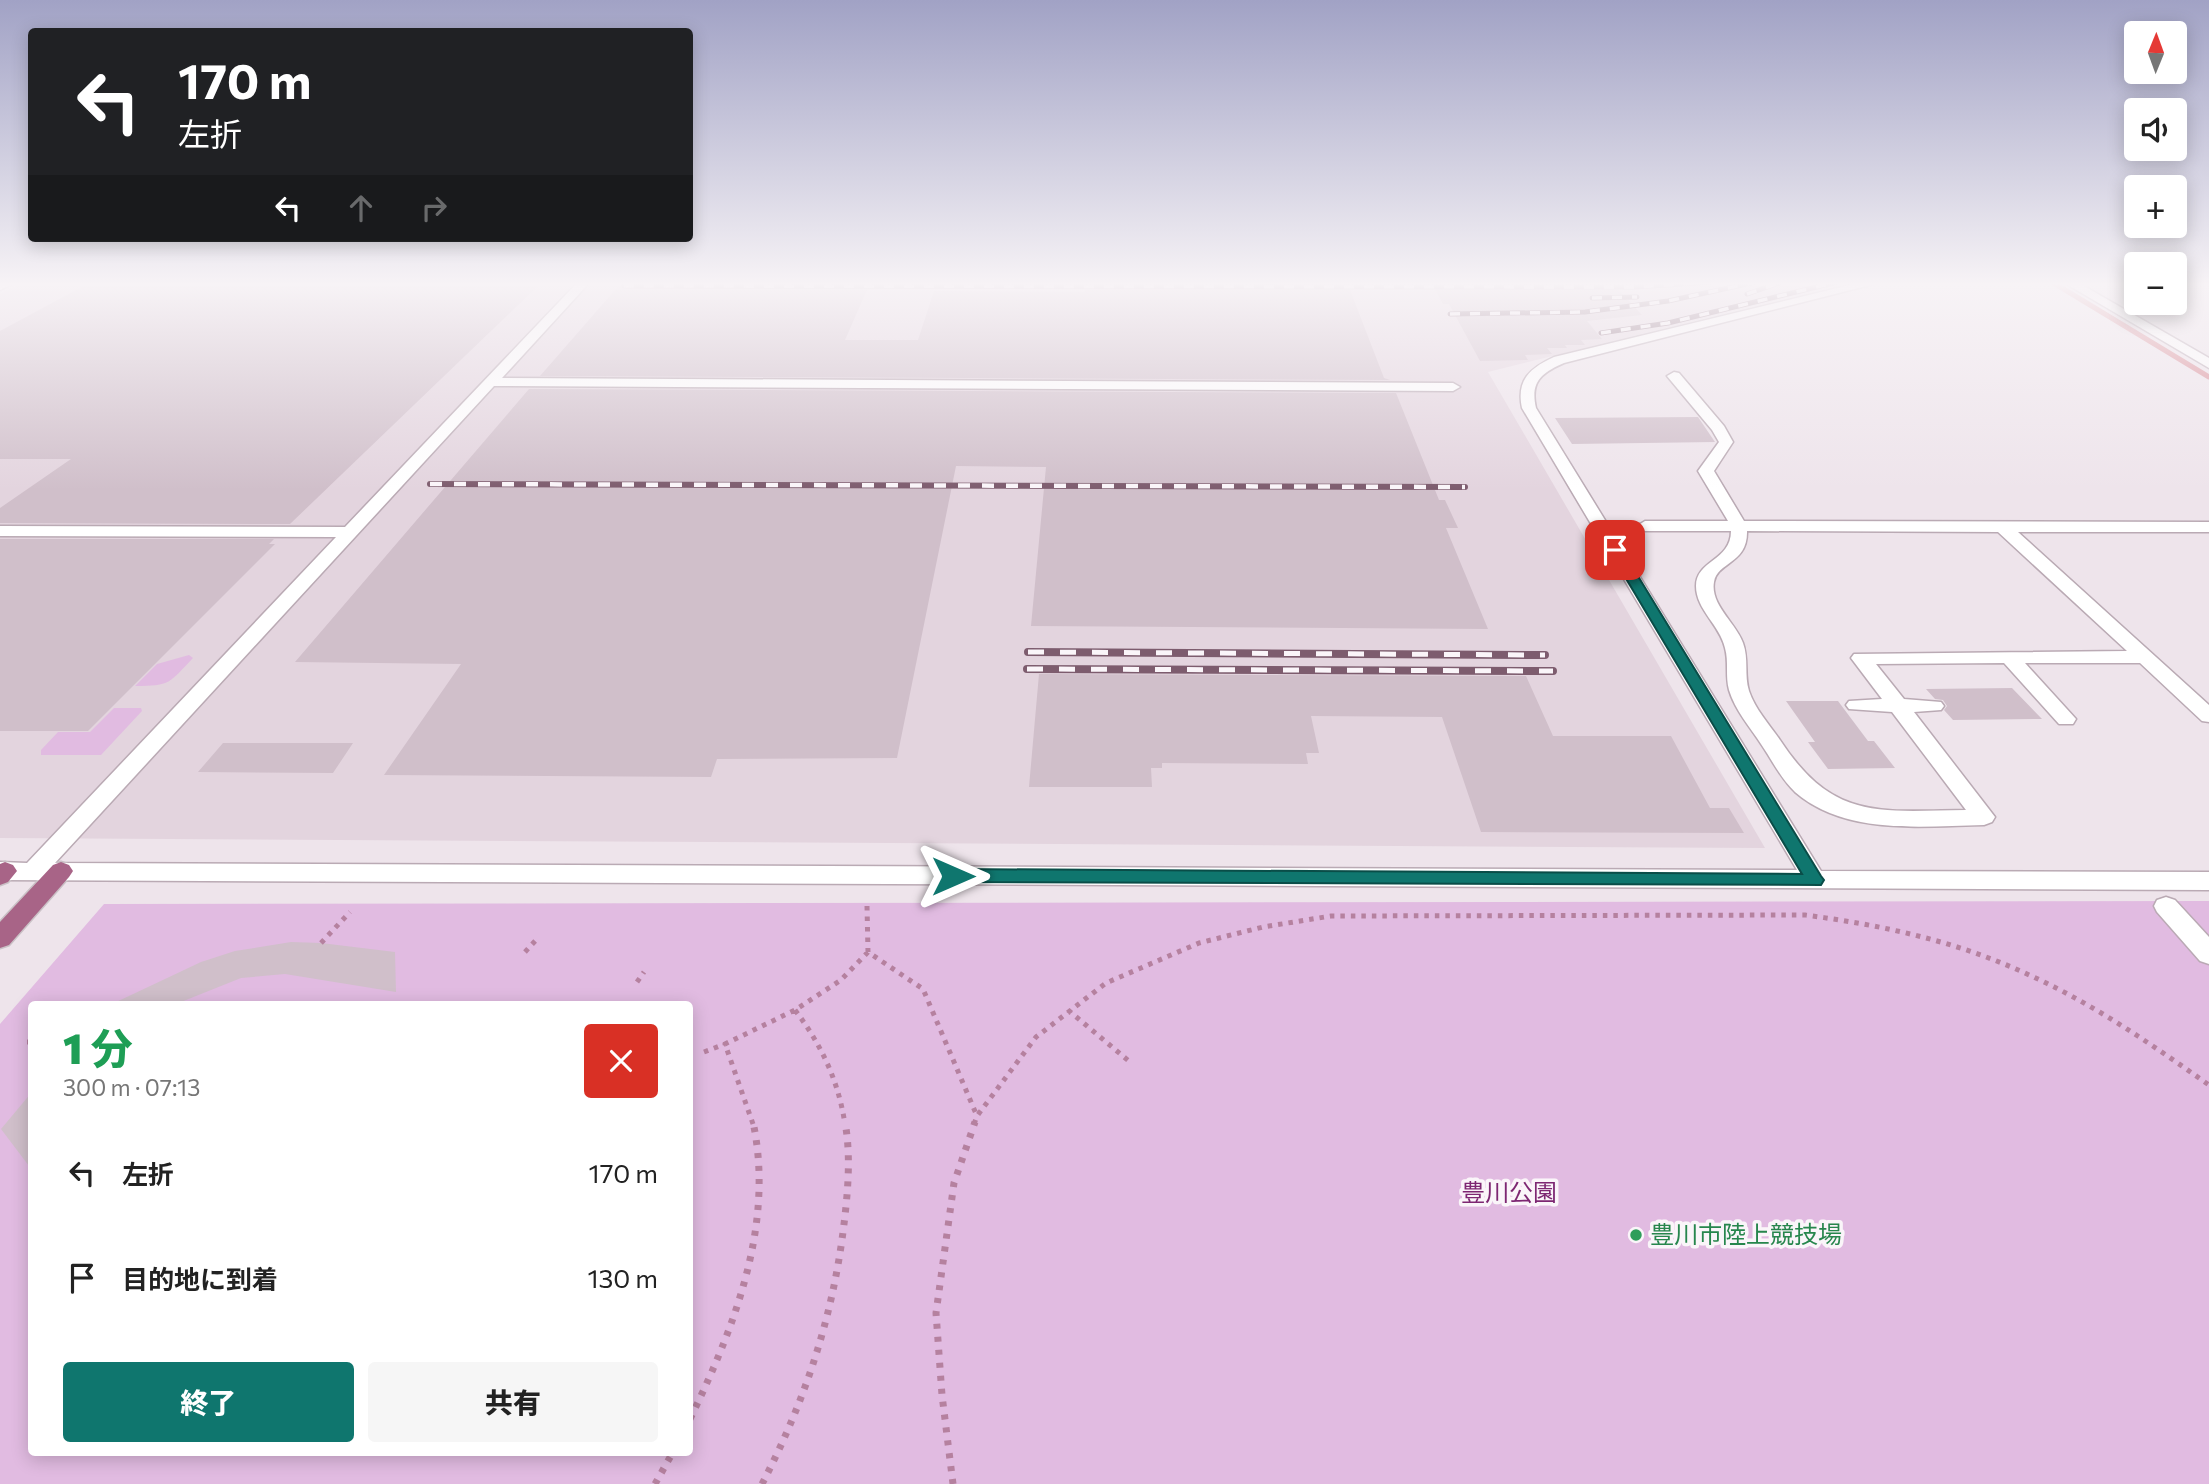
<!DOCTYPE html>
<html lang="ja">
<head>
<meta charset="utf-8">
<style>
  body { margin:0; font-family:Commissioner,"Noto Sans JP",sans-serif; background:#f6f6f6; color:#222; height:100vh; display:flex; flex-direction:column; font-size:26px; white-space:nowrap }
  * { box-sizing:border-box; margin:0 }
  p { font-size:23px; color:#767676 }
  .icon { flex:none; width:38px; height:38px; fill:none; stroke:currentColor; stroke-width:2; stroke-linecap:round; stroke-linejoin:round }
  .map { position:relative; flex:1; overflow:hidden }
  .panel { position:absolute; left:28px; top:1001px; width:665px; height:455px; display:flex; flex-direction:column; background:#fff; border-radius:7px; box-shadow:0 4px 18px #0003 }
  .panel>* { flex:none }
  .hud { position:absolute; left:28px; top:28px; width:665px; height:214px; border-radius:7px; box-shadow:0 4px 18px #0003; background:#202124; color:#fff; overflow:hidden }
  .needle { width:46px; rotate:1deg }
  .buttons { position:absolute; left:2124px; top:21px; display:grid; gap:14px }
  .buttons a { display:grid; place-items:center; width:63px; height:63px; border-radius:7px; background:#fff; box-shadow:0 4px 18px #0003; font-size:35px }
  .pin { position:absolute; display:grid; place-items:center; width:60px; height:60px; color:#fff; margin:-30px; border-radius:14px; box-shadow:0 4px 10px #0006 }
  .me { position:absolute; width:77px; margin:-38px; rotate:90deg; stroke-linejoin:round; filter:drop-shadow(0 0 5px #0008) }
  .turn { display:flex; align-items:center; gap:24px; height:147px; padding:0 35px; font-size:32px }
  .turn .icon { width:91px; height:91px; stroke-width:2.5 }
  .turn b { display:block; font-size:49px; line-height:60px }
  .lanes { display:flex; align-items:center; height:66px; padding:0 35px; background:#0003; justify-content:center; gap:35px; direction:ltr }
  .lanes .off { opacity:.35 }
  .round { display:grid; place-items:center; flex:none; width:74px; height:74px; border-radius:7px; background:#f6f6f6 }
  .head { display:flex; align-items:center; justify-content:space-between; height:119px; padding:0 35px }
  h1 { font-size:42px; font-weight:800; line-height:52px; color:#1e9e55 }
  .button { display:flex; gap:14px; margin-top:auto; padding:14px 35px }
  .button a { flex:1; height:80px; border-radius:7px; background:#0f766e; color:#fff; font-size:28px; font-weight:800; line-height:80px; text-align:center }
  .button a+a { background:#f6f6f6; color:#222 }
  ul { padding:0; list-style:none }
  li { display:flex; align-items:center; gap:21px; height:105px; padding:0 35px }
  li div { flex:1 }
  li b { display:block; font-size:26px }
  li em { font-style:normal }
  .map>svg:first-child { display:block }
  .built { fill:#e3d4de }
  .green { fill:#e1bbe1; fill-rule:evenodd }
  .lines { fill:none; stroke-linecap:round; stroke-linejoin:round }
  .stream { stroke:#d88790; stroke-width:5 }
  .building { fill:#d0bfca }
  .minor-casing { stroke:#baaab4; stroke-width:3 }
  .major-casing { stroke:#cac1c6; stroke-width:3 }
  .path-far1 { stroke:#b5819f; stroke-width:5; stroke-dasharray:4.5 6; stroke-linecap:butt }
  .path { stroke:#b5819f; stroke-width:7; stroke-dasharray:5 8; stroke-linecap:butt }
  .minor { fill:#fff; fill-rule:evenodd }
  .major { fill:#a86487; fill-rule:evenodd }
  .rail-far2-casing { stroke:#7d5c6e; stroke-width:5 }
  .rail-far1-casing { stroke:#7d5c6e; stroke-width:6 }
  .rail-casing { stroke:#7d5c6e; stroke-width:8 }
  .rail-far2 { stroke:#faf5f9; stroke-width:3.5; stroke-dasharray:10; stroke-linecap:butt }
  .rail-far1 { stroke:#faf5f9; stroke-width:4.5; stroke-dasharray:12; stroke-linecap:butt }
  .rail { stroke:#faf5f9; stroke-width:5; stroke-dasharray:16; stroke-linecap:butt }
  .route { fill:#0f766e; stroke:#0a4d48; stroke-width:2 }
  .leisure-dot { fill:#2e9e5b; stroke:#faf5f9; stroke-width:2.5 }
  .labels { text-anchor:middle; stroke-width:7; stroke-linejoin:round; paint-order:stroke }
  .near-park-label { font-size:24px; fill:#7d2772; stroke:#faf5f9 }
  .near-leisure-label { font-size:24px; fill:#27864d; stroke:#faf5f9; text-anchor:start }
</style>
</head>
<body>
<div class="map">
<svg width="2209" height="1484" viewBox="0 0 2209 1484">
  <rect width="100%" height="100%" fill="#eee4eb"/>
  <path class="built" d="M24,282H1852L1488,372L1765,848L0,838V294Z"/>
  <path class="green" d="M189,655L193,658C169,683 171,686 135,686L157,664Z
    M114,708H141L142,711L101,755H41V750L58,732H90Z
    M2209,901V1484H0V1024L104,904ZM32,1004H690V1452H32Z"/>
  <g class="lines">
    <path class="stream" d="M2052,282L2209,377"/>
  </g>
  <path class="building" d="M91,282H542L290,524L0,523V508L71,459H0V331Z
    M622,282L870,283L845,340H918L934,291L1085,292V282H1347L1384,378L1390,380L540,376Z
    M1431,282H1598L1605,290L1618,289L1642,315L1587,321L1602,339L1581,340L1585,345H1565L1567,348H1547L1552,354L1525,355L1528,360L1480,361L1449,304H1443Z
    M529,389L1396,393L1439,500H1445L1458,528H1446L1488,629L1031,626L1046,467L956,466L897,758L717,759L711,777L384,775L461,664L295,662Z
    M1698,417L1715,442L1572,444L1555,418Z
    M0,539H274L269,544H275L88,731H0Z
    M1039,674L1526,676L1553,736H1671L1710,808H1729L1744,833L1481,832L1442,717L1311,716L1319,753H1306L1308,764L1162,763V768H1151L1152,787H1029Z
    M2012,688L2042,719L1953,720L1944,710L1947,706L1943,700L1935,699L1926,689Z
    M1786,701H1838L1868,741H1874L1895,768L1828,769L1808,742H1815Z
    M223,743H353L333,773L198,772Z
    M291,942L321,943L395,952L396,992L285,974L241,978L176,1004H112L201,962L235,951Z
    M32,1092V1170L1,1129Z"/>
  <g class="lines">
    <defs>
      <path id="minor" d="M0,282H16L0,290Z
        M578,282H590L502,378L1453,383L1460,387L1453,391L494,386L55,863L1797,870L1522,408C1516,380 1530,368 1554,357L1862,282H1882L1564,363C1541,373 1530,382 1536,408L1821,871L2209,872V890L0,880V862L27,863L336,537L0,536V526L345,527Z
        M2063,282H2077L2209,358V368Z
        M1674,372L1679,373L1724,426L1733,442L1714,471L1744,521L2209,522V532H2018L2209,705V722L2202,721L2140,663H2025L2076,719L2073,724H2059L2004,663L1876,664L1904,699L1941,702L1944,706L1941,710L1914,712L1995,817L1992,822L1984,825C1922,826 1846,836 1795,792C1781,779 1772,760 1761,744C1750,727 1735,710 1729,690C1725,676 1729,662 1725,648C1720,625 1696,610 1696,586C1696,560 1731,561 1731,531H1645L1637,526L1645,521H1728L1698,471L1719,442L1712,430L1667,376ZM1747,531L1998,532L2127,651L1854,654L1851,658L1882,699L1849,701L1846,705L1849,709L1892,712L1966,810C1879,811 1833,821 1780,740C1769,724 1755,709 1749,691C1744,675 1749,659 1743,643C1736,623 1710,605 1714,582C1717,562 1748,564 1747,531Z
        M2166,897L2175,900L2209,937V964L2200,961L2157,912L2154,906L2157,900Z"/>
      <path id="major" d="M5,862L13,865L17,871L8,882L0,885V864Z
        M61,862L69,865L73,871L69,877L9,945L0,948V922L53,865Z"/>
    </defs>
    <use href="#minor" class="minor-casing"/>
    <use href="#major" class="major-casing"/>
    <path class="path-far1" d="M867,906L868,952L923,989L977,1116
      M321,943L350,912
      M525,952L536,940
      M637,982L644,972
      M795,1010C822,1046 838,1080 845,1124
      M1068,1010L1130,1062
      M27,1042H32
      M704,1052L725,1044
      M753,1124L725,1044L795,1010L841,980L868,952
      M974,1124L977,1116L1036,1037L1106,983L1199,943L1263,927L1331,916L1805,915C1881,925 1956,941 2027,974C2092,1003 2151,1044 2209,1085"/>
    <path class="path" d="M690,1419C734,1328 775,1225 753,1122
      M655,1484L673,1452
      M762,1484C805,1401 833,1317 844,1224C848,1191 851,1155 845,1122
      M953,1484L942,1395L936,1313L954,1183L975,1122"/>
    <use href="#minor" class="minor"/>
    <use href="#major" class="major"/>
    <defs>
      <path id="rail-far2" d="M624,286L1635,287L1713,282
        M1747,294L1782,282
        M1592,298L1637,297
        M1450,314L1585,312L1668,301L1756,282
        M1601,333L1668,323L1837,282"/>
      <path id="rail-far1" d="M430,484L1465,487"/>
      <path id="rail" d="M1028,652L1545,655
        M1027,669L1553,671"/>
    </defs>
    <use href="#rail-far2" class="rail-far2-casing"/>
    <use href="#rail-far1" class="rail-far1-casing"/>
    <use href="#rail" class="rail-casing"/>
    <use href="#rail-far2" class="rail-far2"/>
    <use href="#rail-far1" class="rail-far1"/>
    <use href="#rail" class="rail"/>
  </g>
  <linearGradient id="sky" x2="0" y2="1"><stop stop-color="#a1a2c5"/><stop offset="0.58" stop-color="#f7f3f6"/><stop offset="1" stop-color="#f7f3f6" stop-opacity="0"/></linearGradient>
  <rect width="2209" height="490" fill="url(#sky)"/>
  <path class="route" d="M1615,546L1622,550L1821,876L1824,880L1821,885L953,882L947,880L944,876L947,871L953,869L1802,874L1609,550Z"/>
  <circle class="leisure-dot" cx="1636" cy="1235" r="7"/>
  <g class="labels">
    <g class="near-park-label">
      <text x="1509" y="1201">豊川公園</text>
    </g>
    <g class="near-leisure-label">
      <text x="1650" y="1243">豊川市陸上競技場</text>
    </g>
  </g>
</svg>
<div class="buttons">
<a><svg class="needle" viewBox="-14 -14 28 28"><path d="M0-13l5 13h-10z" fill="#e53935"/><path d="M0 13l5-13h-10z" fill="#767676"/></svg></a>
<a><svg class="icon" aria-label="sound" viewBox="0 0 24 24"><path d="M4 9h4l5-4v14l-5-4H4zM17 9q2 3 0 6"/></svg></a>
<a>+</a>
<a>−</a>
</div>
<div class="pin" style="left:1615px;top:550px;background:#d93025"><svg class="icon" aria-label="arrive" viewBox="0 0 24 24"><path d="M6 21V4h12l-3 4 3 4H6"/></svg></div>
<svg class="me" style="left:953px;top:876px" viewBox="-20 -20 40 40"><path d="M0-17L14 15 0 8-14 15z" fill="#0f766e" stroke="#fff" stroke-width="4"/></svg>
<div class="hud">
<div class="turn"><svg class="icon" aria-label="left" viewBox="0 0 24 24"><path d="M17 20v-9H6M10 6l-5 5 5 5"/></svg><div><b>170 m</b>左折</div></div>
<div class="lanes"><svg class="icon" aria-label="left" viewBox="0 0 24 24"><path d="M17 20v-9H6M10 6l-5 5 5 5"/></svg><svg class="icon off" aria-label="ahead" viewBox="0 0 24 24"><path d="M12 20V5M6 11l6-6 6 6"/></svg><svg class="icon off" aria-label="right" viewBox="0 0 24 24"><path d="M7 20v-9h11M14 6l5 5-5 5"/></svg></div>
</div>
<section class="panel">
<div class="head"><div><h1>1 分</h1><p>300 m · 07:13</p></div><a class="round" style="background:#d93025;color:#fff"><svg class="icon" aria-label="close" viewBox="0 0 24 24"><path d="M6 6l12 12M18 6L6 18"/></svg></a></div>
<ul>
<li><svg class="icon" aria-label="left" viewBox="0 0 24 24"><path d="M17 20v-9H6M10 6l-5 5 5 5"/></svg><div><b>左折</b></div><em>170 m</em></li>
<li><svg class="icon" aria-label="arrive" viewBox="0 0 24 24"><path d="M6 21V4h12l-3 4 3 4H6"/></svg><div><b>目的地に到着</b></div><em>130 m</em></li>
</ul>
<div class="button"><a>終了</a><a>共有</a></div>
</section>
</div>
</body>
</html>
